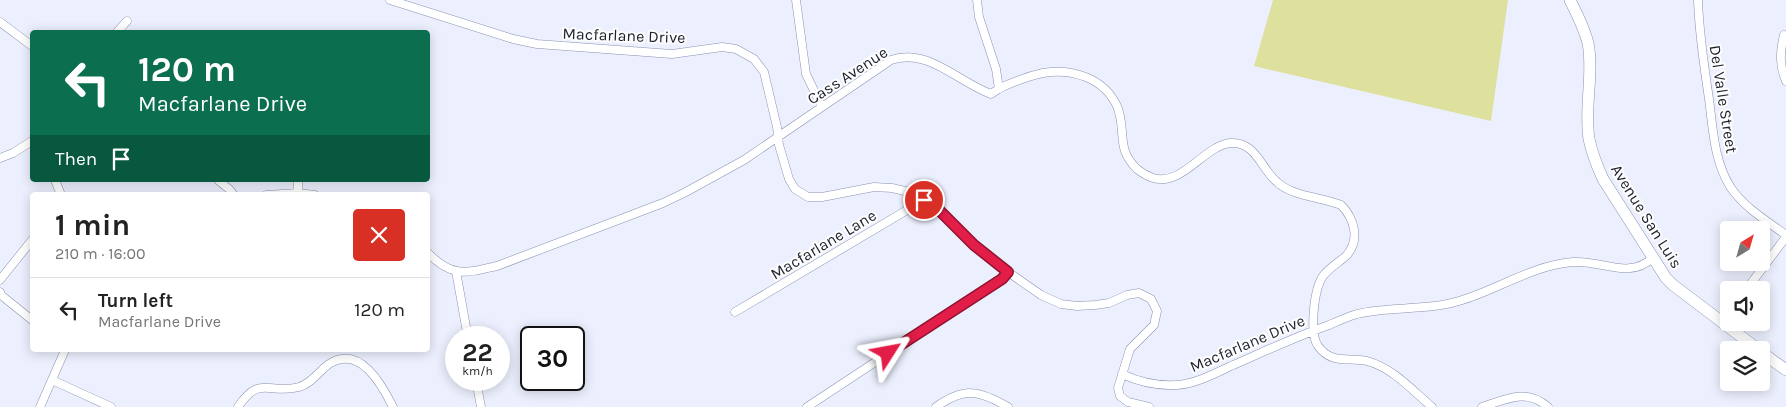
<!DOCTYPE html>
<html lang="en">
<head>
<meta charset="utf-8">
<style>
  body { margin:0; font-family:Karla,sans-serif; background:#f2f2f2; color:#222; height:100vh; display:flex; flex-direction:column; font-size:19px; white-space:nowrap }
  * { box-sizing:border-box; margin:0 }
  p { font-size:16px; color:#767676 }
  .icon { flex:none; width:28px; height:28px; fill:none; stroke:currentColor; stroke-width:2; stroke-linecap:round; stroke-linejoin:round }
  .map { position:relative; flex:1; overflow:hidden }
  .side { position:absolute; left:30px; top:192px; width:400px; height:160px; display:flex; flex-direction:column; background:#fff; border-radius:5px; box-shadow:0 2px 12px #0003 }
  .side>* { flex:none }
  .top-card { position:absolute; left:30px; top:30px; width:400px; height:152px; border-radius:5px; box-shadow:0 2px 12px #0003; background:#0b6e4f; color:#fff; overflow:hidden }
  .needle { width:32px; rotate:37deg }
  .fabs { position:absolute; left:1720px; top:221px; display:grid; gap:10px }
  .fabs a { display:grid; place-items:center; width:50px; height:50px; border-radius:5px; background:#fff; box-shadow:0 2px 12px #0003; font-size:25px }
  .speed { position:absolute; left:445px; top:326px; display:flex; gap:10px; font-size:25px; font-weight:700; text-align:center }
  .speed>* { display:grid; place-content:center; width:65px; height:65px; border-radius:50%; background:#fff; box-shadow:0 2px 12px #0003; line-height:1 }
  .speed small { font-size:12px; font-weight:400 }
  .speed .limit { border:2px solid #111; border-radius:8px; background:#fff; color:#111 }
  .pin { position:absolute; display:grid; place-items:center; width:42px; height:42px; color:#fff; margin:-21px; border:2px solid #fff; border-radius:50%; box-shadow:0 1px 5px #0007 }
  .me { position:absolute; width:55px; margin:-28px; rotate:56deg; stroke-linejoin:round; filter:drop-shadow(0 0 4px #0008) }
  .turn { display:flex; align-items:center; gap:18px; height:105px; padding:0 25px; font-size:22px }
  .turn .icon { width:65px; height:65px; stroke-width:2.5 }
  .turn b { display:block; font-size:35px; line-height:42px }
  .then { display:flex; align-items:center; height:48px; padding:0 25px; background:#0003; gap:10px; font-size:19px }
  .round { display:grid; place-items:center; flex:none; width:52px; height:52px; border-radius:5px; background:#f2f2f2 }
  .summary { display:flex; align-items:center; justify-content:space-between; height:85px; padding:0 25px }
  h1 { font-size:30px; font-weight:700; line-height:38px }
  ul { padding:0; list-style:none }
  li { display:flex; align-items:center; gap:15px; height:65px; padding:0 25px; border-top:1px solid #e0e0e0 }
  li div { flex:1 }
  li b { display:block; font-size:19px }
  li em { font-style:normal }
  .map>svg:first-child { display:block }
  .green { fill:#dee09e }
  .lines { fill:none; stroke-linecap:round; stroke-linejoin:round }
  .street-casing { stroke:#8991b0; stroke-width:9 }
  .secondary-casing { stroke:#8991b0; stroke-width:12 }
  .street { stroke:#fff; stroke-width:8 }
  .secondary { stroke:#fff; stroke-width:11 }
  .route-casing { stroke:#92132f; stroke-width:12 }
  .route { stroke:#e11d48; stroke-width:9 }
  .labels { text-anchor:middle; stroke-width:4; stroke-linejoin:round; paint-order:stroke }
  .street-label { font-size:16px; fill:#1d202c; stroke:#fdfdfd }
</style>
</head>
<body>
<div class="map">
<svg width="1786" height="407" viewBox="0 0 1786 407">
  <rect width="100%" height="100%" fill="#ecf0fe"/>
  <path class="green" d="M1273,0H1508L1491,121L1254,66Z"/>
  <g class="lines">
    <defs>
      <path id="street" d="M390,0L513,39L537,44L672,54L722,47L736,49L754,59L764,72L777,127L779,145L789,179L795,189L808,197H822L874,187L892,188L909,192L940,211L974,245L1008,272L1041,295L1061,304L1077,306L1095,305L1109,303L1127,295L1139,293L1151,299L1157,311L1154,325L1130,349L1118,388L1120,396L1128,402L1149,407
        M796,0L806,74L822,107
        M977,0L979,17L996,69L999,89
        M1698,0C1699,33 1704,66 1709,99C1713,129 1714,162 1731,188C1745,208 1767,221 1786,235
        M0,22L32,46
        M117,32L127,21
        M1784,35C1780,52 1779,65 1786,81
        M0,158L13,153L32,141
        M55,180L61,195
        M218,180L229,189L234,195
        M298,180V193
        M266,195L298,193L315,195
        M428,253C452,278 466,273 497,266L663,203L684,193L744,160L891,60C927,47 958,82 991,94C994,92 997,90 1000,88C1013,82 1029,76 1043,73C1072,68 1104,78 1117,106C1127,130 1115,148 1137,169C1142,173 1147,176 1153,178C1182,187 1204,146 1230,143C1256,141 1261,169 1277,182C1293,197 1321,197 1341,205C1354,218 1361,240 1346,256C1338,263 1329,268 1323,276C1314,289 1309,333 1318,346C1332,365 1348,357 1367,361C1393,368 1412,390 1432,407
        M456,271L468,338
        M0,280L32,240
        M1746,290L1786,237
        M0,292L1,295L32,320
        M735,312L924,200
        M1722,322L1729,314
        M1122,374C1139,382 1158,386 1177,385C1195,384 1214,374 1231,366C1263,352 1295,337 1329,325C1338,321 1347,317 1357,314C1390,306 1426,311 1459,301C1497,290 1533,265 1573,262C1604,260 1627,280 1653,258
        M52,380L111,407
        M476,380L481,407
        M40,407L65,350
        M238,407C260,374 269,395 299,387C311,384 319,371 329,364C360,344 382,385 393,407
        M807,407L1001,279L1008,272
        M936,407C964,387 979,390 1008,407
        M1482,407C1507,399 1526,388 1548,407"/>
      <path id="secondary" d="M1570,0C1577,14 1584,27 1588,43C1594,74 1584,107 1589,139C1592,153 1597,166 1603,179L1666,278L1673,285L1759,350
        M1761,352L1786,370"/>
    </defs>
    <use href="#street" class="street-casing"/>
    <use href="#secondary" class="secondary-casing"/>
    <use href="#street" class="street"/>
    <use href="#secondary" class="secondary"/>
  </g>
  <g class="lines">
    <defs>
      <path id="route" d="M888,353L1002,279L1008,272L974,245L940,211L924,200"/>
    </defs>
    <use href="#route" class="route-casing"/>
    <use href="#route" class="route"/>
  </g>
  <g class="labels">
    <g class="street-label">
      <text transform="translate(624 35) rotate(2)" y="6">Macfarlane Drive</text>
      <text transform="translate(847 75) rotate(-33)" y="6">Cass Avenue</text>
      <text transform="translate(1724 99) rotate(81)" y="6">Del Valle Street</text>
      <text transform="translate(1647 216) rotate(58)" y="6">Avenue San Luis</text>
      <text transform="translate(823 244) rotate(-31)" y="6">Macfarlane Lane</text>
      <text transform="translate(1247 343) rotate(-23)" y="6">Macfarlane Drive</text>
    </g>
  </g>
</svg>
<div class="fabs">
<a><svg class="needle" viewBox="-14 -14 28 28"><path d="M0-13l5 13h-10z" fill="#e53935"/><path d="M0 13l5-13h-10z" fill="#767676"/></svg></a>
<a><svg class="icon" aria-label="sound" viewBox="0 0 24 24"><path d="M4 9h4l5-4v14l-5-4H4zM17 9q2 3 0 6"/></svg></a>
<a><svg class="icon" aria-label="layers" viewBox="0 0 24 24"><path d="M12 4l9 5-9 5-9-5zM3 14l9 5 9-5"/></svg></a>
</div>
<div class="speed"><div>22<small>km/h</small></div><div class="limit">30</div></div>
<div class="pin" style="left:924px;top:200px;background:#d93025"><svg class="icon" aria-label="arrive" viewBox="0 0 24 24"><path d="M6 21V4h12l-3 4 3 4H6"/></svg></div>
<svg class="me" style="left:888px;top:353px" viewBox="-20 -20 40 40"><path d="M0-17L14 15 0 8-14 15z" fill="#e11d48" stroke="#fff" stroke-width="4"/></svg>
<div class="top-card">
<div class="turn"><svg class="icon" aria-label="left" viewBox="0 0 24 24"><path d="M17 20v-9H6M10 6l-5 5 5 5"/></svg><div><b>120 m</b>Macfarlane Drive</div></div>
<div class="then">Then<svg class="icon" aria-label="arrive" viewBox="0 0 24 24"><path d="M6 21V4h12l-3 4 3 4H6"/></svg></div>
</div>
<section class="side">
<div class="summary"><div><h1>1 min</h1><p>210 m · 16:00</p></div><a class="round" style="background:#d93025;color:#fff"><svg class="icon" aria-label="close" viewBox="0 0 24 24"><path d="M6 6l12 12M18 6L6 18"/></svg></a></div>
<ul>
<li><svg class="icon" aria-label="left" viewBox="0 0 24 24"><path d="M17 20v-9H6M10 6l-5 5 5 5"/></svg><div><b>Turn left</b><p>Macfarlane Drive</p></div><em>120 m</em></li>
</ul>
</section>
</div>
</body>
</html>
